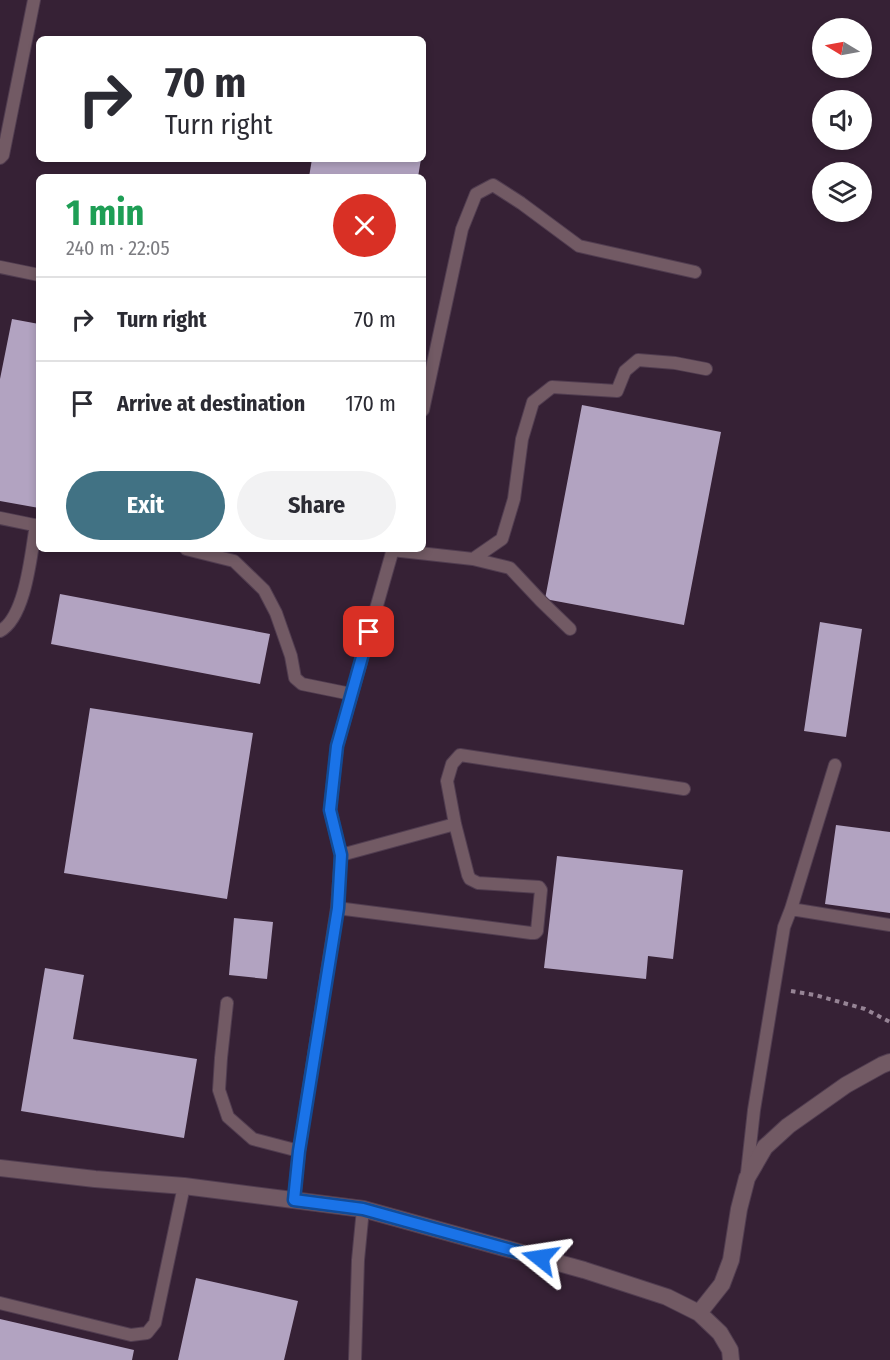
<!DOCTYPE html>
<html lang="en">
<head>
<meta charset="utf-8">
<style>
  body { margin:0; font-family:"Fira Sans Condensed",sans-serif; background:#f2f2f3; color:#2b2b33; height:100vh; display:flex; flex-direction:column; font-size:22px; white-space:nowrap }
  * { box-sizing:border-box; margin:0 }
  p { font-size:20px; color:#7c7c81 }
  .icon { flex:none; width:33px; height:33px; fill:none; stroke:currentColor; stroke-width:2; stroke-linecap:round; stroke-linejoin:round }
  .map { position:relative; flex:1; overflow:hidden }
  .drawer { position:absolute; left:36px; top:174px; width:390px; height:378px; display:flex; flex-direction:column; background:#fff; border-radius:9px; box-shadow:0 3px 9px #0003 }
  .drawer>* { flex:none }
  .top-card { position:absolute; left:36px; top:36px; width:390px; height:126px; border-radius:9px; box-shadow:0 3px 9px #0003; background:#fff; color:#2b2b33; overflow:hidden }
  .needle { width:39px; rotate:280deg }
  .controls { position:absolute; left:812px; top:18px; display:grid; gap:12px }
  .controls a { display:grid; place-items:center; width:60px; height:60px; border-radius:50%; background:#fff; box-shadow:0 3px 9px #0003; font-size:30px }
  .pin { position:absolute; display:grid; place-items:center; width:51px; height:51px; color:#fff; margin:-26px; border-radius:12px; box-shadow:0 3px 9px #0006 }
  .me { position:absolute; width:66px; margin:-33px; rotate:285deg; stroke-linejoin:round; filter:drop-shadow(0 0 4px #0008) }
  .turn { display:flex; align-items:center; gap:21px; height:126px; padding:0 30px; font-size:27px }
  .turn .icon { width:78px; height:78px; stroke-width:2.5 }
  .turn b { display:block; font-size:42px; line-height:51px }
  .round { display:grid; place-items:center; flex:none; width:63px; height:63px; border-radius:32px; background:#f2f2f3 }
  .headline { display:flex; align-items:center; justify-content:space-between; height:102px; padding:0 30px }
  h1 { font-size:36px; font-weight:700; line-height:45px; color:#1e9e55 }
  .action { display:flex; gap:12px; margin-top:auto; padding:12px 30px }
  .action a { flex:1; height:69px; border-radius:36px; background:#417284; color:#fff; font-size:24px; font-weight:700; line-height:69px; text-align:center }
  .action a+a { background:#f2f2f3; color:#2b2b33 }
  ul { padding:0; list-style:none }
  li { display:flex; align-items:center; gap:18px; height:84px; padding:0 30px; border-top:2px solid #e1e1e2 }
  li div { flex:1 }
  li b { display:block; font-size:22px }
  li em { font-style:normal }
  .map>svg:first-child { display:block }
  .building { fill:#b2a3c1 }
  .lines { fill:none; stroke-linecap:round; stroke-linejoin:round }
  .service-casing { stroke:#513d50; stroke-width:14 }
  .minor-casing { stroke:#513d50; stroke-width:18 }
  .path { stroke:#968495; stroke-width:4; stroke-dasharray:4.5 4.5; stroke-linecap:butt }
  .service { stroke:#725a64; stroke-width:12 }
  .minor { stroke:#725a64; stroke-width:16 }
  .route-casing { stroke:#114b97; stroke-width:15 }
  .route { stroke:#1a73e8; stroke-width:10 }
</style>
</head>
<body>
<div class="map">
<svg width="890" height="1360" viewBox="0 0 890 1360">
  <rect width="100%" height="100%" fill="#362135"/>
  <path class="building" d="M312,159H421L418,177H309Z
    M12,319L39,324V508L0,501V379Z
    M582,405L721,432L684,625L545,599Z
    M60,594L270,634L260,684L51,644Z
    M820,622L862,629L846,737L804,731Z
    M90,708L253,733L227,899L64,873Z
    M836,825L890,832V913L825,904Z
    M557,856L683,870L673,959L648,956L646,979L544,968Z
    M234,918L273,922L267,979L229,975Z
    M45,968L84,975L73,1039L197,1059L184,1138L21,1111Z
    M196,1278L298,1301L284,1360H178Z
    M0,1319L134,1350L132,1360H0Z"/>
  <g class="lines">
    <defs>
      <path id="service" d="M0,158L3,155L34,0
        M0,267L39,275
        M423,410L462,229L476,194L493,185L521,203L579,246L695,272
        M0,518L39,526
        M186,549L234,561L264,590L276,613L291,656L295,678L302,684L351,694
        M392,550L473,559L510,568L541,601L570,629
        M473,559L502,539L514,499L522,439L533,402L552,387L617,391L625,371L638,360L675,363L706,369
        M0,631C26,617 31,553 36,525
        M341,855L455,824
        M337,908L531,933H535L537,931L541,890L539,887L478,883L470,879L468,875L455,824L447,781L452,764L460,755L684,789
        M791,909L890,925
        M227,1003L221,1058L219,1090L228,1117L253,1139L299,1151
        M747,1173L754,1110L784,927L791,909L835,765
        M294,1200L299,1151L337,908L341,855L330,810L337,746L393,549
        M0,1303L131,1335L147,1333L155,1323L184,1186
        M355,1360L358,1260L363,1209"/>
      <path id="minor" d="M0,1168L95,1179L184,1186L363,1209L584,1270L667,1297L699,1313L720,1333L730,1350L731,1360
        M699,1313L722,1284L731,1260L739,1209L747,1178L765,1147L788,1126L846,1085L882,1065L890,1062"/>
    </defs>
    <use href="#service" class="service-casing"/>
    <use href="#minor" class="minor-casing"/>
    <path class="path" d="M791,991L815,995L865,1009L890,1022"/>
    <use href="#service" class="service"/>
    <use href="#minor" class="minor"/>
  </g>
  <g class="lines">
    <defs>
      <path id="route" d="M369,632L337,746L330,810L341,855L338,908L299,1151L294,1200L363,1209L540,1258"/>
    </defs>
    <use href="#route" class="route-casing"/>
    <use href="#route" class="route"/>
  </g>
</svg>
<div class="controls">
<a><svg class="needle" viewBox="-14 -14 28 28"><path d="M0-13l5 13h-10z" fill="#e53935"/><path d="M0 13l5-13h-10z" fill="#7c7c81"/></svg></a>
<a><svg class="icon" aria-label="sound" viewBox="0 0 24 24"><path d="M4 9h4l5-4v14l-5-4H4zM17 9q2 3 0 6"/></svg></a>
<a><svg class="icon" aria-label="layers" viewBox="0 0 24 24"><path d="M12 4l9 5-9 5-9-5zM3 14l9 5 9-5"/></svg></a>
</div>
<div class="pin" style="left:369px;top:632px;background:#d93025"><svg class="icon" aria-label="arrive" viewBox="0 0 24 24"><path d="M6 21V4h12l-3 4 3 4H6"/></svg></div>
<svg class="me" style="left:540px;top:1258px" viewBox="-20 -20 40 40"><path d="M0-17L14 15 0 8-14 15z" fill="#1a73e8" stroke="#fff" stroke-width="4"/></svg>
<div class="top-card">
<div class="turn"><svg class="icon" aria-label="right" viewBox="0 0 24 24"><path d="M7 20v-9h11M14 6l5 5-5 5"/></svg><div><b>70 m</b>Turn right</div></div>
</div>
<section class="drawer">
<div class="headline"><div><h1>1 min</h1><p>240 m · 22:05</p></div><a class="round" style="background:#d93025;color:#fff"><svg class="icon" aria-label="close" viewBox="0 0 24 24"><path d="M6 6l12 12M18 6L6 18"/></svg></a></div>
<ul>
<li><svg class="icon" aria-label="right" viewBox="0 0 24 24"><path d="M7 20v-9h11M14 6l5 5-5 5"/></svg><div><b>Turn right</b></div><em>70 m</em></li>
<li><svg class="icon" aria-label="arrive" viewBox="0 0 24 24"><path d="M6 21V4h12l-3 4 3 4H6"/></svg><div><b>Arrive at destination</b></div><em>170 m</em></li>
</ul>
<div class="action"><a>Exit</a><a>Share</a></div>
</section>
</div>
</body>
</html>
